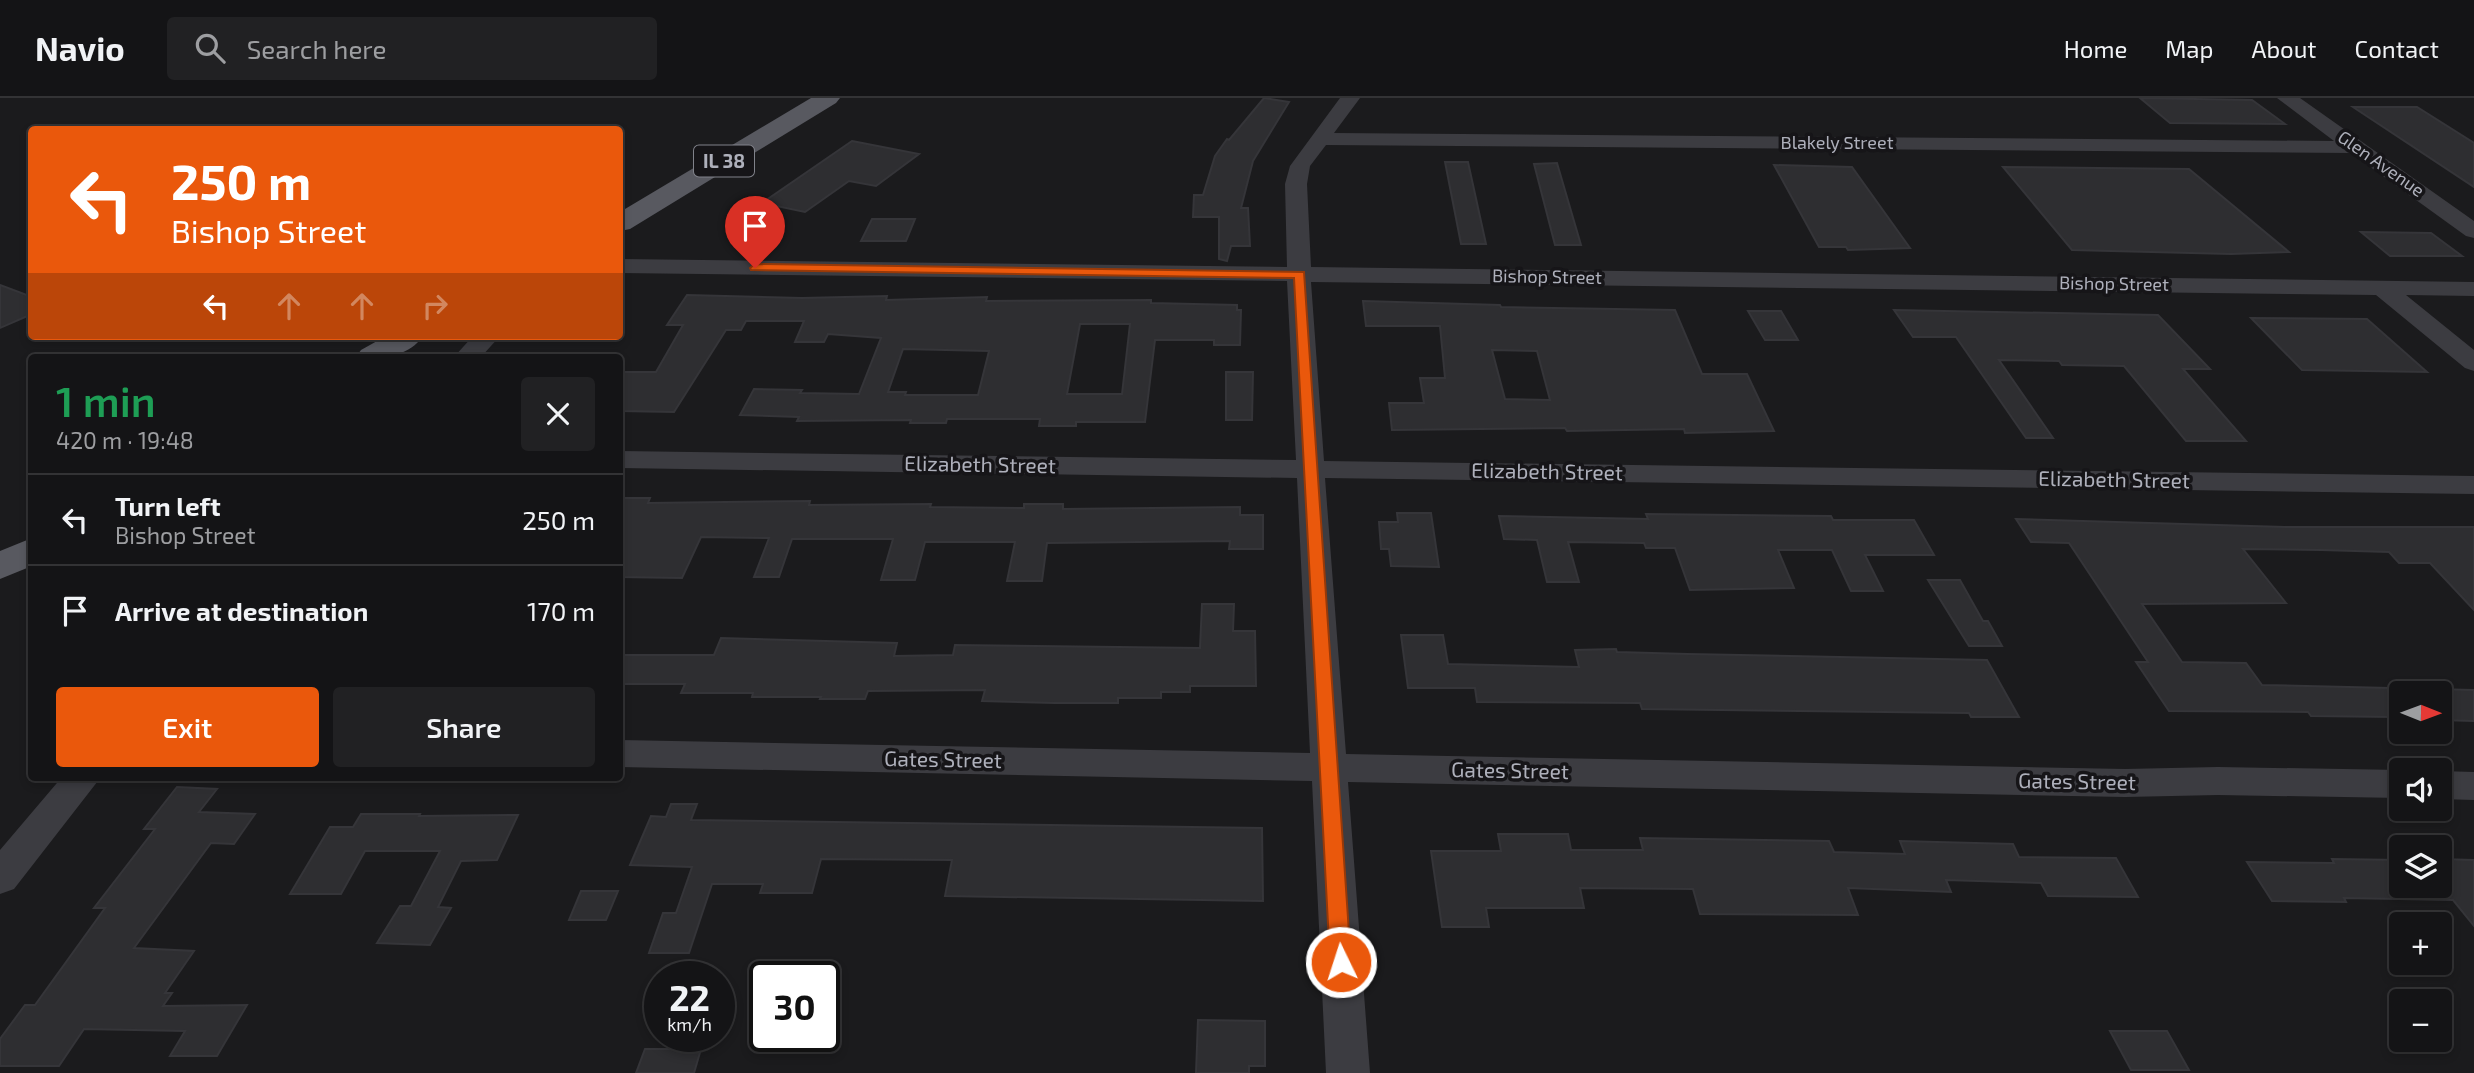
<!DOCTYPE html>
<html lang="en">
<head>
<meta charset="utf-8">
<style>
  body { margin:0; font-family:"Exo 2",sans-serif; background:#212123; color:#f1f3f6; height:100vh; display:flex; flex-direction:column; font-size:26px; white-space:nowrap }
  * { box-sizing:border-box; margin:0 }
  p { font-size:23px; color:#9d9ea1 }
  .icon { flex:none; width:38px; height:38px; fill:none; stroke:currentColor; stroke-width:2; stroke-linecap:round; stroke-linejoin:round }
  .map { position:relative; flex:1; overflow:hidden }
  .side { position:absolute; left:28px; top:256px; width:595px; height:427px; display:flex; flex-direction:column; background:#141416; border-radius:7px; box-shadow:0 4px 10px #0003,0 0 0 2px #333335 }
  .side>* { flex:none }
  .banner { position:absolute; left:28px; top:28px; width:595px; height:214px; border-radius:7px; box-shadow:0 4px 10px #0003,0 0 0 2px #333335; background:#ea580c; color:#fff; overflow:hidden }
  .needle { width:46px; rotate:91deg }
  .tools { position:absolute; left:2389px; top:583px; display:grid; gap:14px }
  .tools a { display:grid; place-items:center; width:63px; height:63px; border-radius:7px; background:#141416; box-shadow:0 4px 10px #0003,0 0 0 2px #333335; font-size:35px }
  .speed { position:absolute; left:644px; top:863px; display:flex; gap:14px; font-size:35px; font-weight:700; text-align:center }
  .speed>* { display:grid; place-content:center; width:91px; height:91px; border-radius:50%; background:#141416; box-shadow:0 4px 10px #0003,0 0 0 2px #333335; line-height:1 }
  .speed small { font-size:18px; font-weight:400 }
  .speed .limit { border:4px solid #111; border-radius:10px; background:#fff; color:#111 }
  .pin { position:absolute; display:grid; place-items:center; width:60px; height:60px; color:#fff; margin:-72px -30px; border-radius:50% 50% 50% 0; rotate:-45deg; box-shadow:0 0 7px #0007 }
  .pin .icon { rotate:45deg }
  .me { position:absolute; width:77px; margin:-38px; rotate:356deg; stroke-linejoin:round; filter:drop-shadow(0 0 5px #0008) }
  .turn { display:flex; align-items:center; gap:24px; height:147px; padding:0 28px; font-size:32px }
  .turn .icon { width:91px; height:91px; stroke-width:2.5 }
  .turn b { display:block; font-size:49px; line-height:60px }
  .lanes { display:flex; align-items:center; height:66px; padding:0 28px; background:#0003; justify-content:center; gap:35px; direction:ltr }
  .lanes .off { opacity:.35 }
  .round { display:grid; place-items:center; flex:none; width:74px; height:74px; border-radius:7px; background:#212123 }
  .overview { display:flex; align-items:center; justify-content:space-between; height:119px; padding:0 28px }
  h1 { font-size:42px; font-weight:600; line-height:52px; color:#1e9e55 }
  .primary-button { display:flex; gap:14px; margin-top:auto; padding:14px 28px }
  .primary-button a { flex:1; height:80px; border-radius:7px; background:#ea580c; color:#fff; font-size:28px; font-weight:600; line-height:80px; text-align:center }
  .primary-button a+a { background:#212123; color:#f1f3f6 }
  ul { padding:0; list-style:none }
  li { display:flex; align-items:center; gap:21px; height:91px; padding:0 28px; border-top:2px solid #333335 }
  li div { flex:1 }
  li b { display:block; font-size:26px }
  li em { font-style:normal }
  header { display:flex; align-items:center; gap:42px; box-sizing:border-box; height:98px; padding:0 35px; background:#141416; border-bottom:2px solid #333335 }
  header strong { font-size:33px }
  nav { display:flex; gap:38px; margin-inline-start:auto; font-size:24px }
  .search { width:490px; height:63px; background:#212123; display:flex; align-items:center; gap:18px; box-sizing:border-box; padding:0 24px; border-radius:7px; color:#9d9ea1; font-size:26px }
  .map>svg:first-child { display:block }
  .building { fill:#2e2e31; stroke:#353539; stroke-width:2; fill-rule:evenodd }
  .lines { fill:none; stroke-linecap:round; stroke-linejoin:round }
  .minor { fill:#3c3c41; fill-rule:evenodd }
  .primary { fill:#585960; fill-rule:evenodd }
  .route { fill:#ea580c; stroke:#983908; stroke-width:2 }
  .labels { text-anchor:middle; stroke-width:7; stroke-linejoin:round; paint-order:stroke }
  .far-street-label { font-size:18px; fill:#aeb0bb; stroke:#161518 }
  .shield { fill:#161518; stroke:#80828a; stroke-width:2 }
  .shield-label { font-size:19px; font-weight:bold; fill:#aeb0bb }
  .street-label { font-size:21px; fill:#aeb0bb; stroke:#161518 }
</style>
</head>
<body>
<header>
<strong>Navio</strong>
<div class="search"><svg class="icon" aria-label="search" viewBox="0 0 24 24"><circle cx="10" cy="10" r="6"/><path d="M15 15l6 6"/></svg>Search here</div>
<nav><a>Home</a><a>Map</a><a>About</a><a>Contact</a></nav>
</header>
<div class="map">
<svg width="2474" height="975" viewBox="0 0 2474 975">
  <rect width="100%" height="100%" fill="#1b1b1d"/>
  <path class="building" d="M1264,0L1289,4L1253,63L1241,110H1248L1250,148H1231L1227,163L1219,161V119H1193L1194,97H1203L1215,58L1227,41L1229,42Z
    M2140,0L2252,2L2285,26L2170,25Z
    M2353,9H2417L2474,45V89Z
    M852,43L919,56L876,88L849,83L805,114L762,105Z
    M1445,64H1468L1486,146H1461Z
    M1557,65L1581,147H1555L1534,66Z
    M1774,67L1852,69L1910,150L1848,152L1846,149H1819Z
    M2003,69L2189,71L2289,154L2231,156L2072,152Z
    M872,121H915L906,143H861Z
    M2361,134L2431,135L2462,158H2390Z
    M0,187L32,199V216L0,230Z
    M687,197L802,200L887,198L886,202L987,199L986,203L1151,202V205L1237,207V212H1241L1240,247H1214V242H1155L1145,324H1076V328H1039L1040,321H947L946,325H910L911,322L797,323L799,319L740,317L754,291L802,292L800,295L859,296L881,240L828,236L824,244H795L804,223H746L741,232H726L674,314L620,313V274H656L683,227H667ZM1080,226H1130L1122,296H1067ZM903,251L989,253L978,297H905L906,294H888Z
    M1363,203L1500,207L1501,209L1675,212L1702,276H1747L1774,333L1685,335L1684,331L1567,333L1565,330L1392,332L1389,305H1424L1420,280H1445L1440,228H1366ZM1492,252L1537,253L1550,302L1505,301Z
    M1894,212L2158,217L2210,271H2183L2246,343H2186L2124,268L2062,267L2059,263L1999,262L2053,340H2026L1956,239H1913Z
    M1748,213H1781L1798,242H1765Z
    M2251,220L2367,221L2427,274L2302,272Z
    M1226,274H1253L1252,322H1226Z
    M620,400H650L648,405L810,403L809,407L931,406L930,409L1024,410V406H1063V411L1240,409V417H1263V451H1229L1230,443L1047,445L1042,483H1007L1015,444H925L915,482H881L893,441H792L779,479H754L769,440L701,439L682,480L620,479Z
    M1397,415H1431L1439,469L1391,468L1389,451H1381L1379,424H1398Z
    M1646,416L1831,418L1833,422H1914L1934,457H1865L1883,493H1851L1832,452H1778L1794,490L1690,492L1675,450H1646L1644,445L1568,444L1579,484H1547L1537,442L1504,441L1499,418L1648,421Z
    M2016,421L2285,429H2474V512L2430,465H2399L2389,454L2321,452L2243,451L2286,505L2142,506L2182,564L2246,565L2262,587L2474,592V623L2440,622V595H2401V622L2395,619L2311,618L2308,614L2169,613L2136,564H2148L2069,445L2031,444Z
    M1928,482H1960L1983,523H1988L2002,548H1969Z
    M1202,506H1234L1233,533H1255L1256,588H1190V594H1161V600H1118V605H1054L982,603L985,592L868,593L865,601H820L821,599H752L753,595H681L685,586H620V557H714L721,540L897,545L894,558L953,557L955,547L1200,550Z
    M1401,537H1443L1448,566L1579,569L1575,552L1616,551L1617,554L1688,556L1987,562L2019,619H1971L1969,615L1642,611L1640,605L1477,604L1475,590H1408Z
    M177,689L217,691L199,714L255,716L234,746L211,745L134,850L194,853L165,895H172L163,908L247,907L217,958H170L185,933L84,931L59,968H0V941L25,907H35L105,810H94L155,731H144Z
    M671,706H697L691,722L1262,730L1263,803L945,798L952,762L821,761L812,795H760L763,786H712L689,855H649L663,815H676L692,769L630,767L651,718L666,719Z
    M361,716H420L419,718L518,717L497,762L461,763L438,809L451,810L430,847L377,845L400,808H411L440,753H365L341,796H290L330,729H353Z
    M1498,736H1568L1571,752H1643L1640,740L1829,743L1834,754L1905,756L1900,743L2013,746L2019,759L2116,760L2138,799L2048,798L2041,785L1946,782L1951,794L1848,790L1858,817L1700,816L1693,791L1580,790L1584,810H1486L1489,829H1442L1431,753H1501Z
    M2332,761L2401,762V788H2440V761L2474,762V828L2453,802L2344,800L2346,804L2272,803L2247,764L2334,765Z
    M581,793H618L606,822H569Z
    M1198,922L1265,923V968H1249V975H1196Z
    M2110,933H2167L2189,972H2131Z
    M645,951H701L694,975H636Z"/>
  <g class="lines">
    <path class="minor" d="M1340,0H1360L1334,35L2334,43L2277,0H2300L2474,123V140L2466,138L2351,55L1326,47L1310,68L1307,86L1311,169L2474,184V198L2406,197L2474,252V273L2465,270L2376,197L1311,184L1324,363L2474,378V396L1325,380L1346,656L2125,671L2218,669L2401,672V700L2218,697L2125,699L1348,684L1370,975H1326L1312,683L620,669V642L1310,655L1297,380L620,370V353L1296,362L1287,183L620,175V161L1287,169L1285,86L1290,68Z
      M473,238H500L481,259H454Z
      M2440,673L2474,674V702L2440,701Z
      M62,679H101L14,791L0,796V752Z"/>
    <path class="primary" d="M811,0H840L836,5L630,131L620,133V114Z
      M386,238H423C407,261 381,259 356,259L361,252Z
      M32,440V468L0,481V453Z"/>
  </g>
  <path class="route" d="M755,166L1304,174L1351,864L1348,870L1341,873L1334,870L1330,864L1294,180L751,172L750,170Z"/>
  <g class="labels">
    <g class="far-street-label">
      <text x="1837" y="51">Blakely Street</text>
      <text transform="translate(2381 66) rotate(35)" y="6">Glen Avenue</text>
      <text transform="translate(1547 179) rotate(1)" y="6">Bishop Street</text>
      <text transform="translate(2114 186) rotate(1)" y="6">Bishop Street</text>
    </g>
    <rect class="shield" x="694" y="47.5" width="60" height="31" rx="5"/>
    <g class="shield-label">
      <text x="724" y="70">IL 38</text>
    </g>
    <g class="street-label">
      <text transform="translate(980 367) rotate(1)" y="7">Elizabeth Street</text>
      <text transform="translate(1547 374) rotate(1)" y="7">Elizabeth Street</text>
      <text transform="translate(2114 382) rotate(1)" y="7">Elizabeth Street</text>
      <text transform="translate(943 662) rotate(1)" y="7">Gates Street</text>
      <text transform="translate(1510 673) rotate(1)" y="7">Gates Street</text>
      <text transform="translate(2077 684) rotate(1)" y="7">Gates Street</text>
    </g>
  </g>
</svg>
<div class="tools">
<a><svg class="needle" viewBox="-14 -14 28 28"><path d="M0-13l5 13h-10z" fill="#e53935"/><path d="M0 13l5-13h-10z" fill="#9d9ea1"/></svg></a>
<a><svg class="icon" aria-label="sound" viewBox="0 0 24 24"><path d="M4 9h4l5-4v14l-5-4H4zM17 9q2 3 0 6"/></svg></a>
<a><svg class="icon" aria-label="layers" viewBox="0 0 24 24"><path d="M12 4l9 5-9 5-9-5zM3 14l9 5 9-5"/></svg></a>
<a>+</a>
<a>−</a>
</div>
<div class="speed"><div>22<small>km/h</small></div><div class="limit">30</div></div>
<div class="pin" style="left:755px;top:170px;background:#d93025"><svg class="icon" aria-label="arrive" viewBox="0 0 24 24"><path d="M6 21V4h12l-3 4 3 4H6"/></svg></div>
<svg class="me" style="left:1341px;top:864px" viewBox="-20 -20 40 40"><circle r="17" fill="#ea580c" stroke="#fff" stroke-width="3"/><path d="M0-11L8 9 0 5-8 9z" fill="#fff"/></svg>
<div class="banner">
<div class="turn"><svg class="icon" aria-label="left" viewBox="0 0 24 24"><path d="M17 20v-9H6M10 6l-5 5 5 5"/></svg><div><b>250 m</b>Bishop Street</div></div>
<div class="lanes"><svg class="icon" aria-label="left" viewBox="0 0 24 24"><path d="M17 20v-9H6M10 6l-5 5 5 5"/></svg><svg class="icon off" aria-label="ahead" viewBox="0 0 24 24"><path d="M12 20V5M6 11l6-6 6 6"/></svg><svg class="icon off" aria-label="ahead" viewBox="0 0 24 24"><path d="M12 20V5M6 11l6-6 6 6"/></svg><svg class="icon off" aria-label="right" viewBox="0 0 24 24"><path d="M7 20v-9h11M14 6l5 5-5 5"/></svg></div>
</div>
<section class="side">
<div class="overview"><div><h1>1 min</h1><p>420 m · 19:48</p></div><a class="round"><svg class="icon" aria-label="close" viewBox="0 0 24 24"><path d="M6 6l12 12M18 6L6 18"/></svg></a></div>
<ul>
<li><svg class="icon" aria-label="left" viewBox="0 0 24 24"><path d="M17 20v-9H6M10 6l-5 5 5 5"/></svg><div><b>Turn left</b><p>Bishop Street</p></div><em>250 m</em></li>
<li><svg class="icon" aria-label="arrive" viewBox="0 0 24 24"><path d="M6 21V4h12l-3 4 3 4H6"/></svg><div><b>Arrive at destination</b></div><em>170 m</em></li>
</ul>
<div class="primary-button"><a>Exit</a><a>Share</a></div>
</section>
</div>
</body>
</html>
